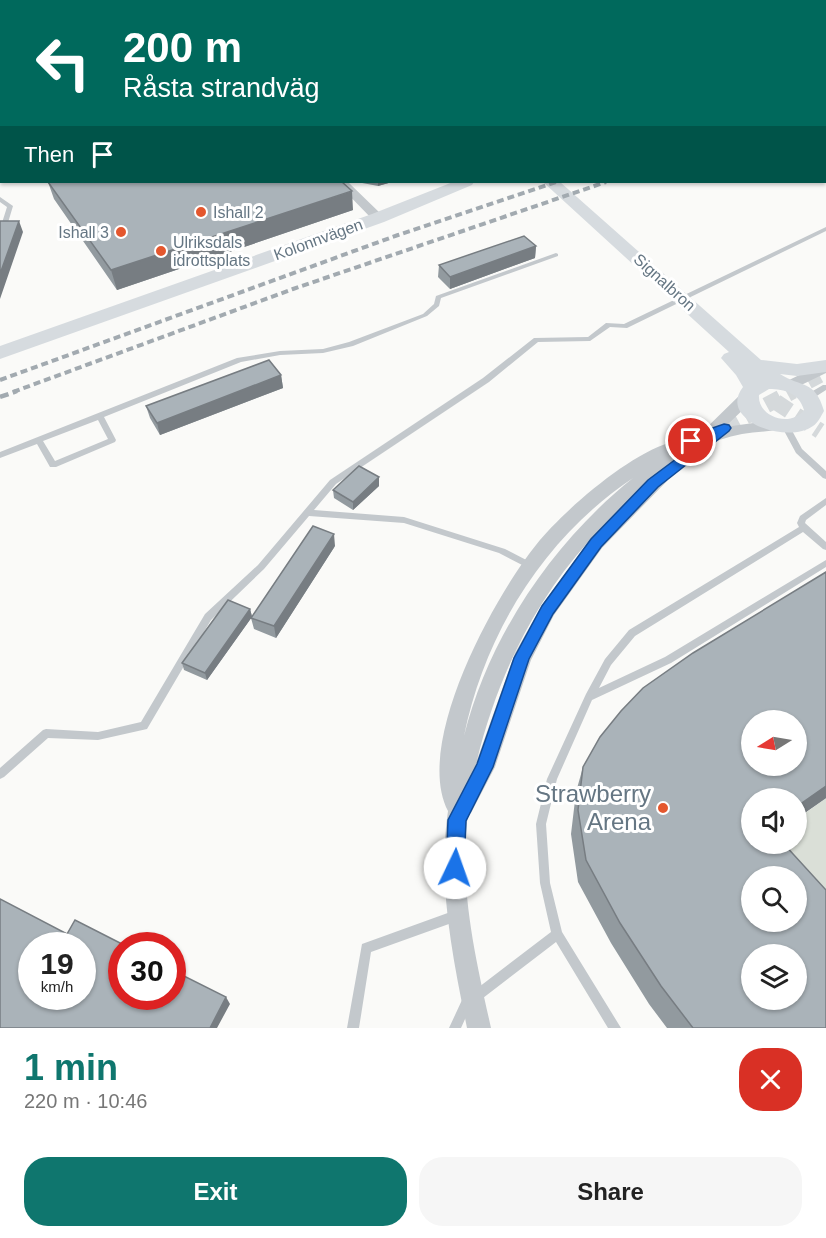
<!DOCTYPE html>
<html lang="en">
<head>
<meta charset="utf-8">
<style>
  body { margin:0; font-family:Helvetica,sans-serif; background:#f6f6f6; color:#222; height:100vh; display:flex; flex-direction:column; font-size:22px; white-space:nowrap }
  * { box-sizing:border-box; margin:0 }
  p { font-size:20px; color:#767676 }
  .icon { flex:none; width:33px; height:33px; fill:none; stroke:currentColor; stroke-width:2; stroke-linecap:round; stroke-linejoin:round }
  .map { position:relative; height:1028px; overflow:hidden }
  .panel { display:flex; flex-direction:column; background:#fff; flex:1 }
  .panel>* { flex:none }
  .top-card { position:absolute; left:0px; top:0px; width:826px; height:183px; box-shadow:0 2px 4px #0004; background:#00695c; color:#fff; overflow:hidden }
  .needle { width:39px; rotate:259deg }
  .fabs { position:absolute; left:741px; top:710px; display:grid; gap:12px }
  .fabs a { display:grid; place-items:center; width:66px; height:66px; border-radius:50%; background:#fff; box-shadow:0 2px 4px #0004; font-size:30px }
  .speed { position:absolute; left:18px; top:932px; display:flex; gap:12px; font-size:30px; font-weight:700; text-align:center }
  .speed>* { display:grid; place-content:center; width:78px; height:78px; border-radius:50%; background:#fff; box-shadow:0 2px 4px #0004; line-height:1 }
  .speed small { font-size:15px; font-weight:400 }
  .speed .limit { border:9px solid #d22; background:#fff; color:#111 }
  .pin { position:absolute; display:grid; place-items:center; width:51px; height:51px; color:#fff; margin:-26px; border:3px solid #fff; border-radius:50%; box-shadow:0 2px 6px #0007 }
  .me { position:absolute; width:66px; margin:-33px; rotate:3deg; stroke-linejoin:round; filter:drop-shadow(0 0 4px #0008) }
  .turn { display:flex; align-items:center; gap:21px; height:126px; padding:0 24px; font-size:27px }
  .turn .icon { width:78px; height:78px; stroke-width:2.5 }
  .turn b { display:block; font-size:42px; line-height:51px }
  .then { display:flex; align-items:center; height:57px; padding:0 24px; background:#0003; gap:12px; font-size:22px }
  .round { display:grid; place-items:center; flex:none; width:63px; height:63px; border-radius:24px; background:#f6f6f6 }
  .overview { display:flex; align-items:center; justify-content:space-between; height:102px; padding:0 24px }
  h1 { font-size:36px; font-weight:600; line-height:45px; color:#0f766e }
  .action { display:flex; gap:12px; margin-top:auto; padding:12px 24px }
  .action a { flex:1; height:69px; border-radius:24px; background:#0f766e; color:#fff; font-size:24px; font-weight:600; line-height:69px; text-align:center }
  .action a+a { background:#f6f6f6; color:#222 }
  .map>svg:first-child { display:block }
  .green { fill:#dadfd7 }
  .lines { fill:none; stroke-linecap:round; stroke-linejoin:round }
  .street-tunnel-far1 { stroke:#d5d9db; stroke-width:13; stroke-dasharray:13 7; stroke-linecap:butt }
  .street-tunnel { stroke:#d5d9db; stroke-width:16; stroke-dasharray:16 8; stroke-linecap:butt }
  .lane { fill:#c3c8cc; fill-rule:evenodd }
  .street { fill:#c3c8cc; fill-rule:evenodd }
  .secondary { fill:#d6dbdf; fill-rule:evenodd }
  .rail-far1 { stroke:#a2aab0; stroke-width:4; stroke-dasharray:7 4; stroke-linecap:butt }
  .rail { stroke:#a2aab0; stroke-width:4.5; stroke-dasharray:9 4.5; stroke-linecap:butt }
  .wall { fill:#929a9f }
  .shaded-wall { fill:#777d82 }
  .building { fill:#aab3b9; stroke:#777d82; stroke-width:1.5; fill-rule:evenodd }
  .route { fill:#1a73e8; stroke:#114b97; stroke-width:1.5 }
  .poi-dot { fill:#e4572e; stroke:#fff; stroke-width:2 }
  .labels { text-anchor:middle; stroke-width:6; stroke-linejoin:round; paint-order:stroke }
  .far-poi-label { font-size:16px; fill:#657683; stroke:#fff; text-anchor:start }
  .far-street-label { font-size:16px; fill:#657683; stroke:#fff }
  .near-poi-label { font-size:24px; fill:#657683; stroke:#fff; text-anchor:end }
</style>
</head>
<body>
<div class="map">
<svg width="826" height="1028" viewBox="0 0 826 1028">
  <rect width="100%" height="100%" fill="#fafaf8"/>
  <path class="green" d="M826,798V932L796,876L762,843H796L797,819Z"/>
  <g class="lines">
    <path class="street-tunnel-far1" d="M791,392L823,375"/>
    <path class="street-tunnel" d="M776,402L820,431
      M724,428L793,391"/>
    <path class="lane" d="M2,159V163L0,164V160Z
      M0,197L13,206L7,226L4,228L1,226L7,207L0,202Z
      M826,227V231L627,328L610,327L590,341L538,342L489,382L336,484L314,510L404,517L505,549L534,564L535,566L534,568H528L499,553L404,523L309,516L264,569L211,620L147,729L98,740L48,738L4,777L0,779V768L43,730L46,729L98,732L141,722L205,614L258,565L330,480L483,378L534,338L588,337L606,323L624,324Z
      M556,253L558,254V256L441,298L439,306L427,316L353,346L323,353L280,355L241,362L104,417L116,440L115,442L56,467H50L37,444L0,458V452L237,358L280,351L323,349L349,342L423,314L434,304L436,296ZM98,420L108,439L55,461L43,441Z
      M823,385H826V390L812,399H806L805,397L806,395Z
      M786,424L789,425L802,449L826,471V479L823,478L796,453L782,427Z
      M826,498V505L806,520L805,523L826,542V550L823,549L803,532L635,636L611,665L599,688L665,657L826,560V567L671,663L592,700L557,779L546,824L550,883L562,932L621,1028H608L556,942L470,1008L461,1028H449L462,1000L551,932L540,883L536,824L547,779L586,694L605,659L629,630L799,527L797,523L800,516Z
      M456,910L460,912L462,916L460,920L371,952L359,1028H347L362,944Z"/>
    <path class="street" d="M336,182H348L382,215V221H374Z
      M826,362V373L795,388H785L783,385L785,382Z
      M747,392L754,397L752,401L725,427L774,420L779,421L782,425L779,429C767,432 754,432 742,434C712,440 686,452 662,472L669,477L667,481L602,548L554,615L531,660L495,767L471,813L468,814C458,885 476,960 491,1028H467C453,958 437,883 448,811C413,744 494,597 536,545C563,511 628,455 669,443L675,446L699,435L742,393ZM633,478C553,542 489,636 464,736C485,632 545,537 633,478ZM588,542L542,605L515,653L477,760C497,679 532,605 588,542Z"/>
    <path class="secondary" d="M825,68H826V76H825Z
      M453,182H474L472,185L384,222L0,359V346L372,214Z
      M543,182H560L761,360L797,364L826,360V372L797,376L780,374C801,388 815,379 824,411C821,416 818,423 813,426C787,445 717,420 743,387L736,375L721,358L724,354L729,352ZM769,389C785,389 799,393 804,410C791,428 757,417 759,395Z"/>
    <path class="rail-far1" d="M0,380L398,235L556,182
      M13,392L293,289L606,182"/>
    <path class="rail" d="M0,397L17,391"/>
  </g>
  <path class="wall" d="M0,0H69L70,2H2L0,1Z
    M71,0H273V2H72Z
    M48,182L353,210L117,290L54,199Z
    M357,182H392L378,186Z
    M536,246L535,258L450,289L438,277L439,265Z
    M281,375L283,388L160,435L150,418L146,406Z
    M379,477V486L353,510L334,498L333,490Z
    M335,546L276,638L254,629L251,618L207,680L184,670L182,663L250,609L252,616Z
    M826,572V798L796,819V798H752L826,1028H667L649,1004L611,943L578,882L571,834L576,792L583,767Z"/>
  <path class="shaded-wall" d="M264,0H273V2H262Z
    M2,136V146H0V137Z
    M378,182H392L378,186Z
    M352,191L353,210L117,290L111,270Z
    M19,221L23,232L0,299V274Z
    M536,246L535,258L450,289V277Z
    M281,375L283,388L160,435L157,423Z
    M379,477V486L353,510V502Z
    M334,534L335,546L276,638L274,626Z
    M250,609L252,617L207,680L205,673Z
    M826,786V798L796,819V807Z
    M226,997L230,1004L217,1028H210Z"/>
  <path class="building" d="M111,0H264L262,2H117Z
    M511,0H535L537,2H503Z
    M686,0H806L810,2H678Z
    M0,70H2V136L0,137L1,126L0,125Z
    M48,182H342L352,191L111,270Z
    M0,221H19L0,274Z
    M524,236L536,246L450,277L439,265Z
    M269,360L281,375L157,423L146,406Z
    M359,466L379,477L353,502L333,490Z
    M313,526L334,534L274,626L251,618Z
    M826,572V786L796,807V798H752V843H783L826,890V1028H693L661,986L620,923L586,860L578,810L583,767L600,737L621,711L643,688L693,653ZM752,720H796V765H752ZM752,876H796V921H752ZM752,954H796V999H752Z
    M228,600L250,609L205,673L182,663Z
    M0,899L67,934L75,920L124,945H122V996H172V970L226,997L210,1028H0ZM32,945H82V996H32Z"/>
  <path class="route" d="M724,424L729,425L731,428L729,431L658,487L601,547L553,614L529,659L493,767L466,821L464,868L461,874L455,877L448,874L446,868L448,820L477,764L514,658L542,606L591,539L648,480L696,444H686L684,441L686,437Z"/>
  <g class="poi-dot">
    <circle cx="201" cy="212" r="6"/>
    <circle cx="121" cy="232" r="6"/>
    <circle cx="161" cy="251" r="6"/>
    <circle cx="663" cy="808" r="6"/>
  </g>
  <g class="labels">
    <g class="far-poi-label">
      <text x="213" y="218">Ishall 2</text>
      <text x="109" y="238" text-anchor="end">Ishall 3</text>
      <text x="173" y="248">Ulriksdals<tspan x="173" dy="18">idrottsplats</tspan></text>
    </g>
    <g class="far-street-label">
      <text transform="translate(318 239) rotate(-20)" y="6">Kolonnvägen</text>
      <text transform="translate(665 282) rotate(42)" y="6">Signalbron</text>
    </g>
    <g class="near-poi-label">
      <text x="651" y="802">Strawberry<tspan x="651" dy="28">Arena</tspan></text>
    </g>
  </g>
</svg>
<div class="fabs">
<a><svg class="needle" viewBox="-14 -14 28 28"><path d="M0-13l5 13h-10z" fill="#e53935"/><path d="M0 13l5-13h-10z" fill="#767676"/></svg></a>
<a><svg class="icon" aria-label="sound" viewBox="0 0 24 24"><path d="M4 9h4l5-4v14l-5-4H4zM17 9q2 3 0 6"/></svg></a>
<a><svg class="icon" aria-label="search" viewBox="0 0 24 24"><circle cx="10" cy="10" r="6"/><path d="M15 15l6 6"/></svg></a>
<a><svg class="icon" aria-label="layers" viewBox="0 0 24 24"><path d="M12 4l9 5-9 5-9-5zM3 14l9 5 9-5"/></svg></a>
</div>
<div class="speed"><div>19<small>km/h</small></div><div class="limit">30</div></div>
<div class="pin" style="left:691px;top:441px;background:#d93025"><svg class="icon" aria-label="arrive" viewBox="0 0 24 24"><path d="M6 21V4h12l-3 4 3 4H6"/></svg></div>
<svg class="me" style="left:455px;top:868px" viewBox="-20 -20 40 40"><circle r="19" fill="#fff"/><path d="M0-13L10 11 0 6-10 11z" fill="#1a73e8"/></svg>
<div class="top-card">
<div class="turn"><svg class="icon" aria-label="left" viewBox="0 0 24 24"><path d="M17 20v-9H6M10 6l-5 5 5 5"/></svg><div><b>200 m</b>Råsta strandväg</div></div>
<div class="then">Then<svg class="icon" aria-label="arrive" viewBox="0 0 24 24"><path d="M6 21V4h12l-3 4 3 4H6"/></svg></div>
</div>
</div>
<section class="panel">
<div class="overview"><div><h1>1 min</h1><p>220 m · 10:46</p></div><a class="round" style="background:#d93025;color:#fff"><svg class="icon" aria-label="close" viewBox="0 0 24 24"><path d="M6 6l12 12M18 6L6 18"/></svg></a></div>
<div class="action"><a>Exit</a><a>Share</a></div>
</section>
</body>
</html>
